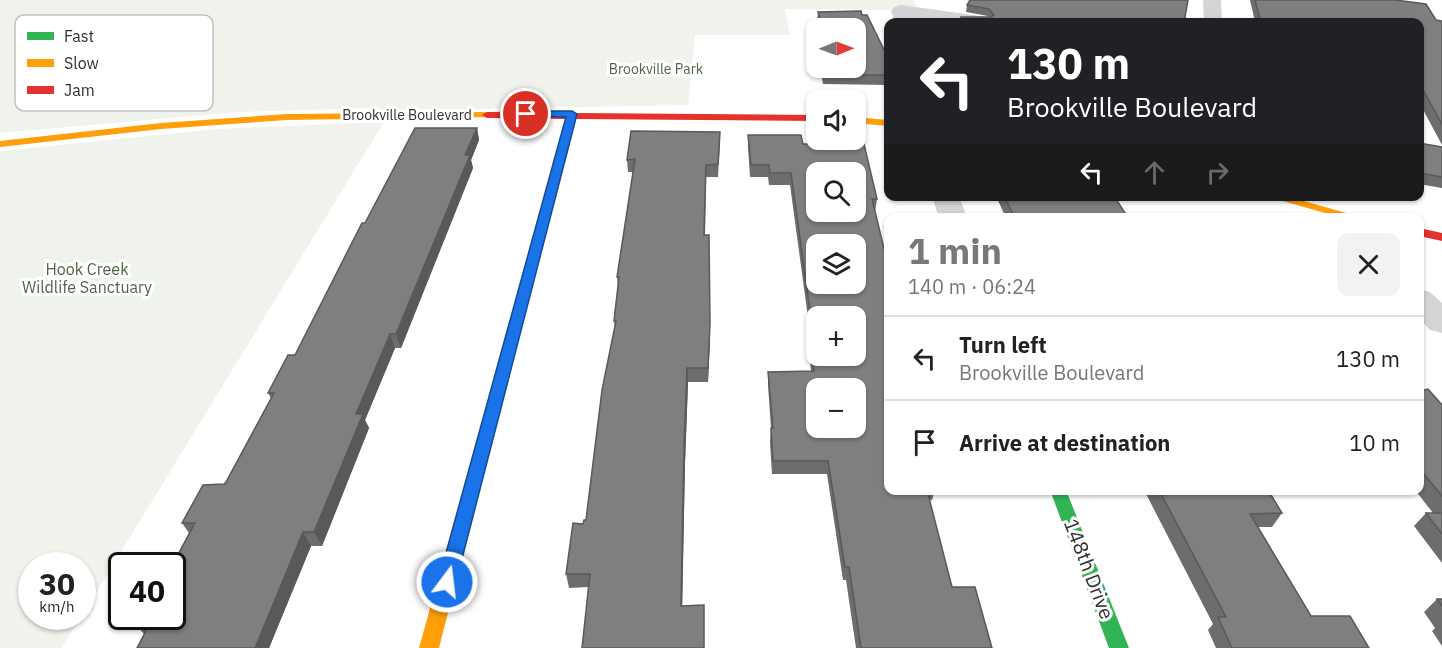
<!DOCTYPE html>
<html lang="en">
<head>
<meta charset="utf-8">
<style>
  body { margin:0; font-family:"IBM Plex Sans",sans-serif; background:#f2f2f2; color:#222; height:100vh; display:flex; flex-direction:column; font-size:22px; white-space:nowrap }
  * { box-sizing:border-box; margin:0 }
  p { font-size:20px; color:#767676 }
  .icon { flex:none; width:33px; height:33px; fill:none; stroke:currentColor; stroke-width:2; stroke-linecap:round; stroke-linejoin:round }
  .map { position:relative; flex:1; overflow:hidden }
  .drawer { position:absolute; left:884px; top:213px; width:540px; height:282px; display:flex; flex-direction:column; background:#fff; border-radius:12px; box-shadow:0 2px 4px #0004 }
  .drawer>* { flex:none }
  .guide { position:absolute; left:884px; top:18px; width:540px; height:183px; border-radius:12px; box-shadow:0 2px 4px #0004; background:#202124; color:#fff; overflow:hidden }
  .needle { width:39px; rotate:89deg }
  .controls { position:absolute; left:806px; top:18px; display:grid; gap:12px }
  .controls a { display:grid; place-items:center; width:60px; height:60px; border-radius:12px; background:#fff; box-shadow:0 2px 4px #0004; font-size:30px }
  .speed { position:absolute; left:18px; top:552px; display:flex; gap:12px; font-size:30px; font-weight:700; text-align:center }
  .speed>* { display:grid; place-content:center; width:78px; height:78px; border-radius:50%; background:#fff; box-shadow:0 2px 4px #0004; line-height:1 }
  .speed small { font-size:15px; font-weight:400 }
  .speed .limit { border:3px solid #111; border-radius:9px; background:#fff; color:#111 }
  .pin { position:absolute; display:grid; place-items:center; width:51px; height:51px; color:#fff; margin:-26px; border:3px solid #fff; border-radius:50%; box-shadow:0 2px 6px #0007 }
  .me { position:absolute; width:66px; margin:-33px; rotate:15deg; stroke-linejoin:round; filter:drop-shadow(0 0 4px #0008) }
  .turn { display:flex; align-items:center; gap:21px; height:126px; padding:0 24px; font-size:27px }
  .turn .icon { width:78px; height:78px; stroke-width:2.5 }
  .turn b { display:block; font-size:42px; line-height:51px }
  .lanes { display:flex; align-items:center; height:57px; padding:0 24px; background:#0003; justify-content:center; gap:30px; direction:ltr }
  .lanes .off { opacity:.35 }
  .round { display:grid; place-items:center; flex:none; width:63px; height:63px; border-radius:12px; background:#f2f2f2 }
  .overview { display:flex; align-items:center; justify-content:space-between; height:102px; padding:0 24px }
  h1 { font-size:36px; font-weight:700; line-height:45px; color:#787878 }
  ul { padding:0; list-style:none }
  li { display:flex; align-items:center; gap:18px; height:84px; padding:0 24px; border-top:2px solid #e0e0e0 }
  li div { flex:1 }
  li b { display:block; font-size:22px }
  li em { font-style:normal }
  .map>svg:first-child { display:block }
  .green { fill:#eff3ec }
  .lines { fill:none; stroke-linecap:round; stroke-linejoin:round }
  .street { fill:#d4d4d4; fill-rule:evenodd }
  .fast { fill:#30b455; fill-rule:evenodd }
  .slow { fill:#ff9f0a; fill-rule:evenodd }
  .jam { fill:#e5322d; fill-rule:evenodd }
  .wall { fill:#6d6d6d }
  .shaded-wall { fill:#595959 }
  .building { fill:#7f7f7f; stroke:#595959; stroke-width:1.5; fill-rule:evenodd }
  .route { fill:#1a73e8; stroke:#114b97; stroke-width:1.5 }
  .labels { text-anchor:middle; stroke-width:6; stroke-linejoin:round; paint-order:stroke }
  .far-park-label { font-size:14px; fill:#4f6842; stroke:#fff }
  .far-street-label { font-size:14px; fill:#303030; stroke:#fff }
  .park-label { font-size:16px; fill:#4f6842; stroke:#fff }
  .near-street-label { font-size:20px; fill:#303030; stroke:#fff }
  .key { fill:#fff; stroke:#c1c1c1; stroke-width:1.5 }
  .key-label { font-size:16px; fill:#303030 }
</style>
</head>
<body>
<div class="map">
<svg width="1442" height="648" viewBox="0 0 1442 648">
  <rect width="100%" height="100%" fill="#fff"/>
  <path class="green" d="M0,0H913L919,10L785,9L790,35H695L688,105L373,111L374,108L237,112L0,133Z
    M384,122L83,614L82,566H32V616L81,617L61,648H0V151L217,129Z"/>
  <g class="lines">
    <path class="street" d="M1203,0H1221L1222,22H1204Z
      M901,5L980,16L987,18L990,22H942L913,18V22H895L891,11L894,7Z
      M932,196H959L967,218H939Z
      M1419,289L1430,292L1442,303V333L1430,330L1419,318Z"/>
    <path class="fast" d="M1050,490H1066L1129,648H1109Z"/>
    <path class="slow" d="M487,112L492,115L490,117L287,120L161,129L0,147V141L161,123L287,114Z
      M855,117L888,120V126L855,123Z
      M1265,196H1286L1364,218H1343Z
      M525,285L531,289L439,648H419L519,289Z"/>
    <path class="jam" d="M572,111L576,113L816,115V121L576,119L531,289L530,292H520L519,289L566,119L487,118L482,115L487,112Z
      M1419,228L1442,233V241L1419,236Z"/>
  </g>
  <path class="wall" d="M1188,0L989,17L988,16L966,12L967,5Z
    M1250,0H1395L1436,20L1442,21V145L1419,102V22H1255Z
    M818,12L862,15L888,58V85L823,84L820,68H855V28H820L817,21Z
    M477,128L479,140L471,160L473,168L401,348H395L365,420L369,428L322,546H311L269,648H137L144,634L138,627L189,533L182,523L226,482L271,398L268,393L295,355L365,223Z
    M748,135L803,144L877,199L875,212L888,490H935L932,500H929L952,587L992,648H856L846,580H843L827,474H772L770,442L771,428L768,385V372L811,371L810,361L811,347H812L790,185H769L768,177H750L748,147Z
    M1419,143L1442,147V188L1419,184Z
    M720,144L718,177H706L705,235L710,337L708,382H688L685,463L682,606L704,648L588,587L569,588L566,574L583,524L586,520L615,327L614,321L618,288L617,277L633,172H628L627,160Z
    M996,196H1114L1127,216L1126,218H1006Z
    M1419,385L1442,405V563L1414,526L1426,513H1433L1415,490H1419Z
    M1144,490H1268L1282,513L1272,527H1258L1311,616L1369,648H1216L1208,630L1213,624Z
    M1437,599H1442V646L1432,631L1435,628L1424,612Z"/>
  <path class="shaded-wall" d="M477,128L479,140L471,160L473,168L401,348L396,334L465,155Z
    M710,323V337L708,382V368Z
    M390,334L395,348L365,420L369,428L322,546L314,532L356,414Z
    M687,368L688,382L685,463L682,619L681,606L684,449Z
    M303,532L311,546L269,648H255Z"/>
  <path class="building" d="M970,0H1188L1185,17L1186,22H959L961,17H991L994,15L989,9L967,5Z
    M1255,0H1395L1426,4L1436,20L1442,21V124L1419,83V22H1261Z
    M861,11L862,15H867L888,58V75H824L823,68H855V28H823L818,12Z
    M415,128H477L465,155H470L396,334H390L356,414H363L314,532H303L255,648H137L148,627H138L144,616H172V566L195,523H182L203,485L224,484L226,482L274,393H268L288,355H295L362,223H365Z
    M631,131L720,132L718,164L706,165L704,235H709L710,323L708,368H687L684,449L681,606L704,605V648H582L590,574H566L573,523L583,524L584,520H586L602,390L616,321H614L619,277H617L635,159L627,160Z
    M748,135H801L803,144H864L877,199H872L888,265V490H927L952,587H975L992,648H861L849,567H845L828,461H773L771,428H773L768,372L814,371L811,347H815L791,173H770L769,165H751ZM816,172H855V212H816ZM816,244H855V284H816ZM816,316H855V356H816ZM816,388H855V428H816Z
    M1419,143L1442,147V177L1419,173Z
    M1004,196H1114L1127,216H1086L1087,218H1015Z
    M1419,385L1424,390L1428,389L1442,405V496L1419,468Z
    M1159,490H1268L1282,513L1250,514L1311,616H1350L1369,648H1232L1218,617H1226Z
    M1426,513H1442V534Z
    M1437,599H1442V606Z"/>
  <path class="route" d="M526,111H572L577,114L456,582L453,587L447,590L440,587L438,582L566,117L522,116V112Z"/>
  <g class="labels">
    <g class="far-park-label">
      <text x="656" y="74">Brookville Park</text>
    </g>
    <g class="far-street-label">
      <text x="407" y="120">Brookville Boulevard</text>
    </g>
    <g class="park-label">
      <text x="87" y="275">Hook Creek<tspan x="87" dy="18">Wildlife Sanctuary</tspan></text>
    </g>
    <g class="near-street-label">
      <text transform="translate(1089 569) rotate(69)" y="7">148th Drive</text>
    </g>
  </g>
  <rect x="15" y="15" width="198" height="96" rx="9" class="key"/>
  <rect x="27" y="32" width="27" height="8" fill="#30b455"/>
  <rect x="27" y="59" width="27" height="8" fill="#ff9f0a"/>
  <rect x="27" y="86" width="27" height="8" fill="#e5322d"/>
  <g class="key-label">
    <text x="64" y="42">Fast</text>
    <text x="64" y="69">Slow</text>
    <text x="64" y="96">Jam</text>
  </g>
</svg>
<div class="controls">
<a><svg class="needle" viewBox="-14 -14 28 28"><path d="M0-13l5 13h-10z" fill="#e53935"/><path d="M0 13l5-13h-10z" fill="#767676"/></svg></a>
<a><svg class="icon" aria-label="sound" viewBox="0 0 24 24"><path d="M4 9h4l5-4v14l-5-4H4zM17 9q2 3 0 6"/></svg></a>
<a><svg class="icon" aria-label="search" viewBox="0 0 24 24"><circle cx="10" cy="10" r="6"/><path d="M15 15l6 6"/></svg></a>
<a><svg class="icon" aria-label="layers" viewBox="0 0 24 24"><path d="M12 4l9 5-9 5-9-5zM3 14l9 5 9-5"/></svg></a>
<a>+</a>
<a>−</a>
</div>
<div class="speed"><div>30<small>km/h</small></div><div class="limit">40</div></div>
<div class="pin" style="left:526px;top:114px;background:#d93025"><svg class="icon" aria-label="arrive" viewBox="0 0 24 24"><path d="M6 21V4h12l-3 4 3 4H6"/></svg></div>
<svg class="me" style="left:447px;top:582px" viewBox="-20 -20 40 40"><circle r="17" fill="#1a73e8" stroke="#fff" stroke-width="3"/><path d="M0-11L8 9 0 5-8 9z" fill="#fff"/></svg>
<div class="guide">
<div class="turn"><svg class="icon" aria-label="left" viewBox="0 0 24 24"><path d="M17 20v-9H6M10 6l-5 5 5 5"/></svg><div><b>130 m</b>Brookville Boulevard</div></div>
<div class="lanes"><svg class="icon" aria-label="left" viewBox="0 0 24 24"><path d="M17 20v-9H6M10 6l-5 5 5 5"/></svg><svg class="icon off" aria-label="ahead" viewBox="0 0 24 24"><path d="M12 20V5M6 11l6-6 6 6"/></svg><svg class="icon off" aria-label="right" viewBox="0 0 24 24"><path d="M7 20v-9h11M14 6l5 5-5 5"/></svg></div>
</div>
<section class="drawer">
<div class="overview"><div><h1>1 min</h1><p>140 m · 06:24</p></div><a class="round"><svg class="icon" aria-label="close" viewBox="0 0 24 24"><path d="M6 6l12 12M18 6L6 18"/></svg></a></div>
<ul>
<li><svg class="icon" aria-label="left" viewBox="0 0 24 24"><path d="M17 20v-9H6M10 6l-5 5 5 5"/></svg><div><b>Turn left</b><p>Brookville Boulevard</p></div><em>130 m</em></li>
<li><svg class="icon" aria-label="arrive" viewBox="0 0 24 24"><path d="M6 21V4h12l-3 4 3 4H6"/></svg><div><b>Arrive at destination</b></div><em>10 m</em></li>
</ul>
</section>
</div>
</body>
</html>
